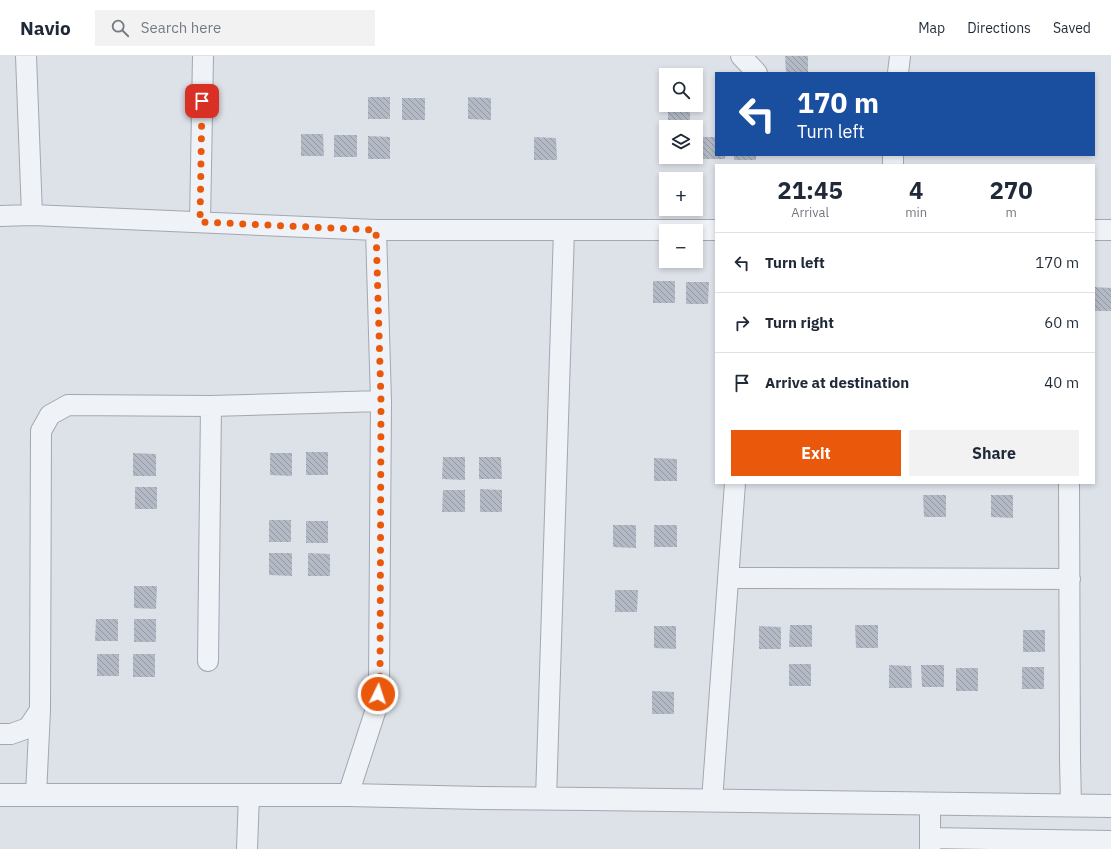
<!DOCTYPE html>
<html lang="en">
<head>
<meta charset="utf-8">
<style>
  body { margin:0; font-family:"IBM Plex Sans",sans-serif; background:#f2f2f3; color:#1f2937; height:100vh; display:flex; flex-direction:column; font-size:15px; white-space:nowrap }
  * { box-sizing:border-box; margin:0 }
  p { font-size:13px; color:#747a83 }
  .icon { flex:none; width:22px; height:22px; fill:none; stroke:currentColor; stroke-width:2; stroke-linecap:round; stroke-linejoin:round }
  .map { position:relative; flex:1; overflow:hidden }
  .details { position:absolute; left:715px; top:108px; width:380px; height:320px; display:flex; flex-direction:column; background:#fff; border-radius:0px; box-shadow:0 2px 6px #0003 }
  .details>* { flex:none }
  .hud { position:absolute; left:715px; top:16px; width:380px; height:84px; border-radius:0px; box-shadow:0 2px 6px #0003; background:#1a4fa0; color:#fff; overflow:hidden }
  .tools { position:absolute; left:659px; top:12px; display:grid; gap:8px }
  .tools a { display:grid; place-items:center; width:44px; height:44px; border-radius:0px; background:#fff; box-shadow:0 2px 6px #0003; font-size:20px }
  .pin { position:absolute; display:grid; place-items:center; width:34px; height:34px; color:#fff; margin:-17px; border-radius:8px; box-shadow:0 2px 6px #0006 }
  .me { position:absolute; width:44px; margin:-22px; rotate:4deg; stroke-linejoin:round; filter:drop-shadow(0 0 3px #0008) }
  .turn { display:flex; align-items:center; gap:14px; height:84px; padding:0 16px; font-size:18px }
  .turn .icon { width:52px; height:52px; stroke-width:2.5 }
  .turn b { display:block; font-size:28px; line-height:34px }
  .eta { display:flex; justify-content:space-evenly; align-items:center; height:68px; text-align:center }
  .eta b { font-size:24px; font-weight:700; line-height:28px }
  .cta { display:flex; gap:8px; margin-top:auto; padding:8px 16px }
  .cta a { flex:1; height:46px; border-radius:0px; background:#ea580c; color:#fff; font-size:16px; font-weight:700; line-height:46px; text-align:center }
  .cta a+a { background:#f2f2f3; color:#1f2937 }
  ul { padding:0; list-style:none }
  li { display:flex; align-items:center; gap:12px; height:60px; padding:0 16px; border-top:1px solid #e0e1e3 }
  li div { flex:1 }
  li b { display:block; font-size:15px }
  li em { font-style:normal }
  header { display:flex; align-items:center; gap:24px; box-sizing:border-box; height:56px; padding:0 20px; background:#fff; border-bottom:1px solid #e0e1e3 }
  header strong { font-size:19px }
  nav { display:flex; gap:22px; margin-inline-start:auto; font-size:14px }
  .search { width:280px; height:36px; background:#f2f2f3; display:flex; align-items:center; gap:10px; box-sizing:border-box; padding:0 14px; border-radius:0px; color:#747a83; font-size:15px }
  .map>svg:first-child { display:block }
  .building { fill:url(#building-back-hatch) }
  .lines { fill:none; stroke-linecap:round; stroke-linejoin:round }
  .minor-casing { stroke:#a2a8b2; stroke-width:22 }
  .tertiary-casing { stroke:#a2a8b2; stroke-width:24 }
  .minor { stroke:#eff2f6; stroke-width:20 }
  .tertiary { stroke:#eff2f6; stroke-width:22 }
  .route { stroke:#ea580c; stroke-width:7; stroke-dasharray:0 12.6 }
</style>
</head>
<body>
<header>
<strong>Navio</strong>
<div class="search"><svg class="icon" aria-label="search" viewBox="0 0 24 24"><circle cx="10" cy="10" r="6"/><path d="M15 15l6 6"/></svg>Search here</div>
<nav><a>Map</a><a>Directions</a><a>Saved</a></nav>
</header>
<div class="map">
<svg width="1111" height="793" viewBox="0 0 1111 793">
  <defs>
    <pattern id="building-back-hatch" width="6" height="6" patternUnits="userSpaceOnUse"><rect width="6" height="6" fill="#b4bac5"/><path d="M-1 5l2 2M0 0l6 6M5-1l2 2" fill="none" stroke="#9298a1"/></pattern>
  </defs>
  <rect width="100%" height="100%" fill="#dde1e8"/>
  <path class="building" d="M785,0H808V17H786Z
    M368,41H390V63H368Z
    M468,41L491,42V64L468,63Z
    M402,42H425V64H402Z
    M668,49H690V66H668Z
    M301,78H323L324,100H301Z
    M334,79H357V101H334Z
    M368,80L390,81V103H368Z
    M534,81L556,82L557,104H534Z
    M703,81H716V99H725V103H703Z
    M734,99H756V104H734Z
    M670,101H693V103H670Z
    M653,225H675V247H653Z
    M686,226H709L708,248H686Z
    M1094,231L1111,232V255H1094Z
    M306,396H328V419H306Z
    M133,397L156,398V420H133Z
    M270,397H292V420L270,419Z
    M443,401H465V424L442,423Z
    M479,401H501L502,423H479Z
    M654,402L677,403V425H654Z
    M135,431H157V453H135Z
    M480,433L502,434V456H480Z
    M443,434H465V456H442Z
    M923,439H946V461H924Z
    M991,439H1013V462L991,461Z
    M269,464H291V486H269Z
    M306,465H328V487H306Z
    M613,469H636V492L613,491Z
    M654,469H677V491H654Z
    M269,497H292V520L269,519Z
    M308,497L330,498V520H308Z
    M134,530H157L156,553L134,552Z
    M615,534H638L637,556H615Z
    M96,563H118V585H95Z
    M134,563H156V586H134Z
    M790,569H812V591H789Z
    M855,569H878V592H856Z
    M654,570H676V593L654,592Z
    M759,570L781,571V593H759Z
    M1023,574H1045V596H1023Z
    M97,598H119V620H97Z
    M133,598H155V621H133Z
    M789,608H811V630H789Z
    M889,609L911,610L912,632H889Z
    M921,609H944V631H922Z
    M1022,611H1044V633H1022Z
    M956,612H978V635H956Z
    M652,635L674,636V658H652Z"/>
  <g class="lines">
    <defs>
      <path id="minor" d="M26,0L32,159
        M741,0L757,17
        M898,17L900,0
        M893,99V109
        M0,160L32,159L376,174H716
        M200,166L203,0
        M1094,174H1111
        M1069,427L1070,704L1071,749
        M729,522L1070,523
        M208,605L211,350
        M0,678H11L28,672L40,654L41,375L50,359L68,349L211,350L381,345
        M36,739L40,654
        M348,739L377,650L379,626L381,345L376,174
        M546,743L564,174
        M712,745L735,427
        M930,782L1111,785
        M247,793L249,738
        M930,793V748"/>
      <path id="tertiary" d="M0,739H348L481,742L590,743L1111,750"/>
    </defs>
    <use href="#minor" class="minor-casing"/>
    <use href="#tertiary" class="tertiary-casing"/>
    <use href="#minor" class="minor"/>
    <use href="#tertiary" class="tertiary"/>
  </g>
  <g class="lines">
    <path class="route" d="M202,45L200,166L376,174L381,345L380,626L378,638"/>
  </g>
</svg>
<div class="tools">
<a><svg class="icon" aria-label="search" viewBox="0 0 24 24"><circle cx="10" cy="10" r="6"/><path d="M15 15l6 6"/></svg></a>
<a><svg class="icon" aria-label="layers" viewBox="0 0 24 24"><path d="M12 4l9 5-9 5-9-5zM3 14l9 5 9-5"/></svg></a>
<a>+</a>
<a>−</a>
</div>
<div class="pin" style="left:202px;top:45px;background:#d93025"><svg class="icon" aria-label="arrive" viewBox="0 0 24 24"><path d="M6 21V4h12l-3 4 3 4H6"/></svg></div>
<svg class="me" style="left:378px;top:638px" viewBox="-20 -20 40 40"><circle r="17" fill="#ea580c" stroke="#fff" stroke-width="3"/><path d="M0-11L8 9 0 5-8 9z" fill="#fff"/></svg>
<div class="hud">
<div class="turn"><svg class="icon" aria-label="left" viewBox="0 0 24 24"><path d="M17 20v-9H6M10 6l-5 5 5 5"/></svg><div><b>170 m</b>Turn left</div></div>
</div>
<section class="details">
<div class="eta">
<div><b>21:45</b><p>Arrival</p></div>
<div><b>4</b><p>min</p></div>
<div><b>270</b><p>m</p></div>
</div>
<ul>
<li><svg class="icon" aria-label="left" viewBox="0 0 24 24"><path d="M17 20v-9H6M10 6l-5 5 5 5"/></svg><div><b>Turn left</b></div><em>170 m</em></li>
<li><svg class="icon" aria-label="right" viewBox="0 0 24 24"><path d="M7 20v-9h11M14 6l5 5-5 5"/></svg><div><b>Turn right</b></div><em>60 m</em></li>
<li><svg class="icon" aria-label="arrive" viewBox="0 0 24 24"><path d="M6 21V4h12l-3 4 3 4H6"/></svg><div><b>Arrive at destination</b></div><em>40 m</em></li>
</ul>
<div class="cta"><a>Exit</a><a>Share</a></div>
</section>
</div>
</body>
</html>
